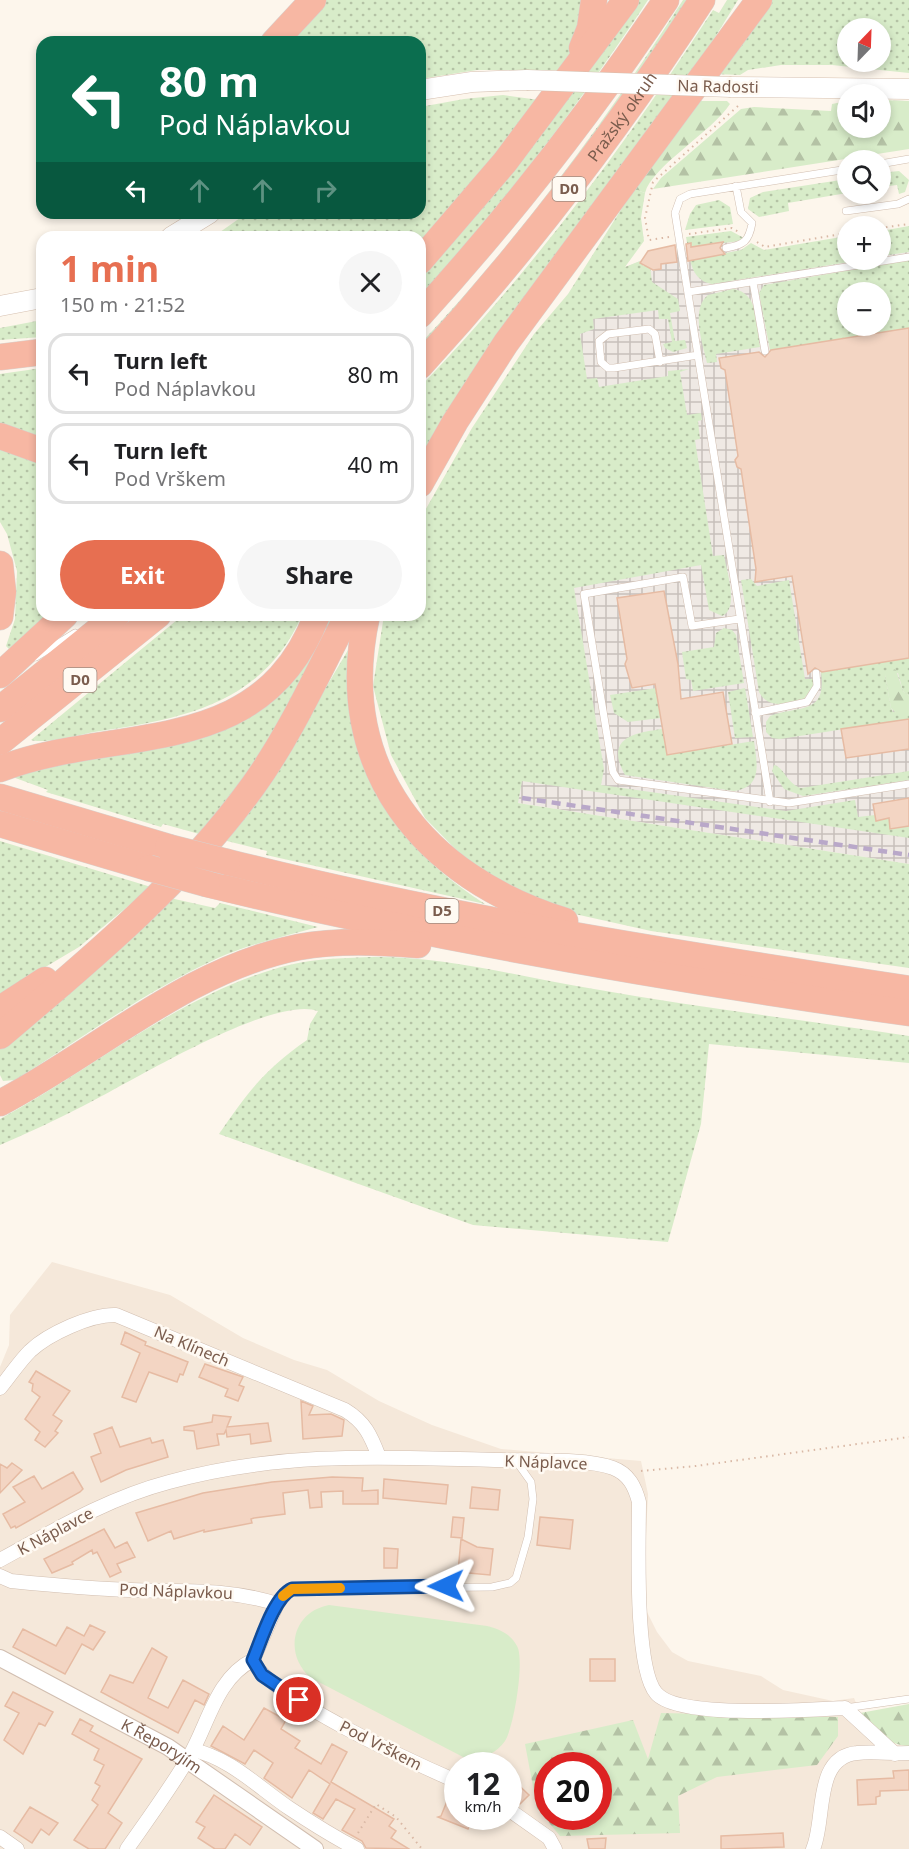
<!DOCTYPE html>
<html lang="en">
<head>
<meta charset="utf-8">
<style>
  body { margin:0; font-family:"Noto Sans",sans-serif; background:#f6f6f6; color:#202124; height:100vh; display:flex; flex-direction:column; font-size:22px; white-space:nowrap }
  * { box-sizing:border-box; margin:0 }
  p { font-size:20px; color:#757577 }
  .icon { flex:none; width:33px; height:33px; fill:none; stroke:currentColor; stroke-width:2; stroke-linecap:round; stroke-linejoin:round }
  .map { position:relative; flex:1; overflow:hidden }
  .drawer { position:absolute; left:36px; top:231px; width:390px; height:390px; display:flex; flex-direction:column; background:#fff; border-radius:18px; box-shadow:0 3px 9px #0003 }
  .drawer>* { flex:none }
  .guide { position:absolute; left:36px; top:36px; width:390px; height:183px; border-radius:18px; box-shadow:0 3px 9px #0003; background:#0b6e4f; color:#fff; overflow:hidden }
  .needle { width:39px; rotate:23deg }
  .controls { position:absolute; left:837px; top:18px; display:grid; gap:12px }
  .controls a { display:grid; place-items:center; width:54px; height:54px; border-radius:50%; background:#fff; box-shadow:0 3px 9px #0003; font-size:30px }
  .speed { position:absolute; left:444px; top:1752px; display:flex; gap:12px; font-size:30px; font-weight:700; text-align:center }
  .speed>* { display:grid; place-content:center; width:78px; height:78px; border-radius:50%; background:#fff; box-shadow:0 3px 9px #0003; line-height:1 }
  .speed small { font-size:15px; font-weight:400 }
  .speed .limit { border:9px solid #d22; background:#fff; color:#111 }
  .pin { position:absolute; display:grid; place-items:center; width:51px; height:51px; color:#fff; margin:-26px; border:3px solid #fff; border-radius:50%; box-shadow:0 2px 6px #0007 }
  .me { position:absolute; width:66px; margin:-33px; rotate:269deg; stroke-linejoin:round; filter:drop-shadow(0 0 4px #0008) }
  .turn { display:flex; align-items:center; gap:21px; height:126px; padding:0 24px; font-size:27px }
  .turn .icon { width:78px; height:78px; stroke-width:2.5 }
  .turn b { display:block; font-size:42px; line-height:51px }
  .lanes { display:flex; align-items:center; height:57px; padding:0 24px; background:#0003; justify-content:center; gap:30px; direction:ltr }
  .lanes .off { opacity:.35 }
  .round { display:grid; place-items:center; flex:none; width:63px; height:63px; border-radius:32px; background:#f6f6f6 }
  .overview { display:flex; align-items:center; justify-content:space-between; height:102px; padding:0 24px }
  h1 { font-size:36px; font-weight:700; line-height:45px; color:#e76f51 }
  .cta { display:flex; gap:12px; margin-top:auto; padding:12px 24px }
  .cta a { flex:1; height:69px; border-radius:36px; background:#e76f51; color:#fff; font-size:24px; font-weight:700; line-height:69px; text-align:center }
  .cta a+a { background:#f6f6f6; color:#202124 }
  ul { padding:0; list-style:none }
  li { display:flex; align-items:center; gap:18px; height:81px; margin:0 12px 9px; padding:0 12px; border:3px solid #e0e0e0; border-radius:18px }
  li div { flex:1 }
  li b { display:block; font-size:22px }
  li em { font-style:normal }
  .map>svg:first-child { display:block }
  .residential { fill:#f5e8da; fill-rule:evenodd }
  .industrial { fill:url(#industrial-grid); fill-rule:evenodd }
  .green { fill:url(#green-dots); fill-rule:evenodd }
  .forest { fill:url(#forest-firs); fill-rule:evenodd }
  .pitch { fill:#d8ecc9 }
  .building { fill:#f3d5c3; stroke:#e6bba3; stroke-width:1.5 }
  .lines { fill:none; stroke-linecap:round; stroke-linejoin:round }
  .service-casing { stroke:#d1beb0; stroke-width:8 }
  .minor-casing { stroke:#d1beb0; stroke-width:15 }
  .tertiary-casing { stroke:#d1beb0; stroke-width:18 }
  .secondary-casing { stroke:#d6c0b0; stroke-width:21 }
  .motorway-casing { stroke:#dad1cd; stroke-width:27 }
  .path { stroke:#d9b8a5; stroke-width:2; stroke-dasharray:1.5 4.5; stroke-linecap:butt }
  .service { stroke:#fff; stroke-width:7 }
  .minor { stroke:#fff; stroke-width:14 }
  .tertiary { stroke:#fff; stroke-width:16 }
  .secondary { stroke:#fff; stroke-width:20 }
  .motorway { stroke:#f7b7a3; stroke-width:26 }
  .rail { stroke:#b9a8c9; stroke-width:4.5; stroke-dasharray:9 6; stroke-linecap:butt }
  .secondary-bridge-casing { stroke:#d6c0b0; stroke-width:21; stroke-linecap:butt }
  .motorway-bridge-casing { stroke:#dad1cd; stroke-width:27; stroke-linecap:butt }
  .secondary-bridge { stroke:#fff; stroke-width:20 }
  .motorway-bridge { stroke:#f7b7a3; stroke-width:26 }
  .route-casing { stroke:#114b97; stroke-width:15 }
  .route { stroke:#1a73e8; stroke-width:10 }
  .slow { stroke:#f59e0b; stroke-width:10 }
  .labels { text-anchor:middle; stroke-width:5; stroke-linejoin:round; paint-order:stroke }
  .shield { fill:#fffaf3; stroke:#a28b7f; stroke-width:1.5 }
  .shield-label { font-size:15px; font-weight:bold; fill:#7a5c4d }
  .street-label { font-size:16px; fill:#7a5c4d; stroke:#fffaf3 }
</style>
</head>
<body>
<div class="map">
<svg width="909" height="1849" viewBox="0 0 909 1849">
  <defs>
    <pattern id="industrial-grid" width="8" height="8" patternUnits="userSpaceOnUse" patternTransform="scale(1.5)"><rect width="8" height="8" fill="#efe9e4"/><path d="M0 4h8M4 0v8" fill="none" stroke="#c7c0bb"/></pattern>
    <pattern id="green-dots" width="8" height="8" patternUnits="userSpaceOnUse" patternTransform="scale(1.5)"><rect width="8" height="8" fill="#d8ecc9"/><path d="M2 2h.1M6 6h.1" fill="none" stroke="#b4c2a5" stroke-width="1.8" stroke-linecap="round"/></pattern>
    <pattern id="forest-firs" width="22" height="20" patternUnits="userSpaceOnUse" patternTransform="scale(1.5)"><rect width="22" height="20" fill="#d8ecc9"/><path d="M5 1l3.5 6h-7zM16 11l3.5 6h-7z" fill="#b4c2a5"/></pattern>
  </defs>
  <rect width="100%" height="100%" fill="#fdf6ec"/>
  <path class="residential" d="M52,1262L170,1295L243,1338L294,1360L327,1370L379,1401L432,1425L501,1449L641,1461L648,1494L644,1578L647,1612L657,1632L672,1652L688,1661L761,1676L783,1690L833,1701L854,1698L860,1713L897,1745L909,1746V1849H0V1367L9,1345L10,1315ZM458,1766H508V1816H458ZM548,1766H598V1816H548Z"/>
  <path class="industrial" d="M909,231V864L518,803L489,439L624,268L640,261L643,266H650L651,271L661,269V264L671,263L669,251L695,246L694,239L740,241L742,258L880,260L881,235ZM848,292H880V326H848Z"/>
  <path class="green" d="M326,0H587L584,28L562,70H477L420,79V42H285Z
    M633,0H648C579,105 503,204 420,300V274L469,221Z
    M683,0H691L579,161L420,352V344C519,239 606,121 683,0Z
    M727,0H738L709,47L420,463V387C531,272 626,144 713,10L719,13Z
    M771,0H909V73L832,65H781L748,70L740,75L714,74ZM848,28H880V62H848Z
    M503,95L539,100L493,163L420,245V237H213L247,213H420V107L464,99Z
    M899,171L909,180L905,192L899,194L897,185L881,187V173Z
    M847,179V193L788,203L789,211L759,217L748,209L750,198L763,192Z
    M634,189L645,193L641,218L644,241L625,267L640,261L643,266H650L652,282L678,299L680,311L670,313L675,341L685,340L687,348L673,352L665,348L663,344L672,342L668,319H659L658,310L593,319L594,329L580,334L587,379L597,378L599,387L668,376V371L689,369L680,372L687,415L701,413L702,420L698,421L700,439L695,440L713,556L724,555C726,570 740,608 722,616L709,610L701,565L574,588L604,769L601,785L786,811L855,800L858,817L875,815L876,820L889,818L891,829L909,826V838L522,781L518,803L909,864V968L651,931L557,910L477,871L425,818L391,755L373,686L384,615H420V522L423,514L472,428L534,334L568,294Z
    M719,200L730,207L733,224L685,230L690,214L696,205Z
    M909,226V252L881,256V231Z
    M731,231L744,238L740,241L723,243L706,257L741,250L751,243L764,250L847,236L848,260H861L712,284C689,280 690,256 686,237Z
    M909,260V328L770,350L759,293L764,285ZM848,292H880V326H848Z
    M733,289C759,292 757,326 760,347L716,354L717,362L707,363C703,344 690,310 708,295Z
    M42,320V337L0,340V328Z
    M42,368V443L0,428V374Z
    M0,446L42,461V615H48L11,651L6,646L15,619L17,571L7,534L0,522Z
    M751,579L757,586L789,580L805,679H813V687L803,700C786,703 769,710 759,692L741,580Z
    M183,615H302C263,705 181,719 94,732C79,735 44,744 31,740Z
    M325,615H341L301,695L203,835L163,824L161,827L46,792L48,790L10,776L214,729Z
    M724,628L732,630L736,635L744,683L693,691L691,680L686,679L682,652L714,647L716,633Z
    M348,650C345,766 388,841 485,904L266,855L267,851L223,840L276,772Z
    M909,658V696L903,691L898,673L885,675L891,708L893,712L909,713V719L780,739L772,738L766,732V722L770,716C799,705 827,716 821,672Z
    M663,687L657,697L661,718L628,722L614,713L610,695Z
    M745,688L753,737L735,738L728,692Z
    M662,729L667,755L754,741C757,763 763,787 734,791L625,775C604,737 635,733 662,729Z
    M774,765C784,767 786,783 801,788L909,771V780L803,796L784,789L772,771Z
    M0,841L151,887L79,947L0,994Z
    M170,898L215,908L220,903L318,927C285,936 250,944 218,958C147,990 81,1039 15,1080L3,1081L0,1075V1046Z
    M375,957C450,957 521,977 594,989C699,1008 804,1020 909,1036V1063L709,1044L701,1124L668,1242L473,1225L219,1134C248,1092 264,1070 307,1040L310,1024L318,1011C273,994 128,1084 83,1106C56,1120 28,1133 0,1145V1119C95,1068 182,992 289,965C317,958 346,958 375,957Z"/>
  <path class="forest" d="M881,100L909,101V149L653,189L661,178L741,109L754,107L831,111L832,104L847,101L848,128H880Z
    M700,101H727L730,104C712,132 652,166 645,193L634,189Z
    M890,668L896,670L903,691L909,696V713L897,714L891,708L885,675Z
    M909,1704V1746C886,1745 875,1729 860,1713Z
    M661,1713L838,1717V1736L817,1765L717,1777L678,1796L680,1833L560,1836L537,1808L525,1744L633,1720L648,1759ZM548,1766H598V1816H548Z"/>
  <path class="pitch" d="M329,1605L487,1626C499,1629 511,1634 517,1646C525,1660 514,1727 505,1741C496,1754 481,1760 465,1758L311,1678C283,1654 292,1612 329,1605Z"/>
  <path class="building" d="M723,242L720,248L725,254L688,261L686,244L691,243V247Z
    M675,245L677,262L661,264V269L653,270L640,263L648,251Z
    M909,328V658L822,672L815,668L808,674L792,576L755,582L756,569L741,469L737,467L735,460L738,456L725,370L721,368L719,358L759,352L765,357L771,350Z
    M664,591L678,664L681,699L723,692L732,744L667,755L655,684L632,688L625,664L627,659L617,598Z
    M909,719V749L846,758L841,729Z
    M909,798V826L890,829L889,818L876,821L873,804Z
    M125,1332L146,1342L145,1345L188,1362L183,1375L180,1374L177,1382L149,1372L136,1402L122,1397L140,1353L121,1344Z
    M205,1364L243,1377L239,1385L244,1387L238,1401L225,1396L228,1389L199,1377Z
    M36,1371L70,1391L53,1415L62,1421L55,1431L58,1433L45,1447L35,1440L40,1432L25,1419L40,1397L32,1391L33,1384L29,1382Z
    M301,1401L313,1406L309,1415L331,1414L344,1420L342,1436L303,1439Z
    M213,1415L231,1417L227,1427L268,1423L271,1441L251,1444L250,1434L227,1437L226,1430L224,1434H217L219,1445L197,1449L194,1431L184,1430V1427L212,1422Z
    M112,1427L120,1447L150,1438L152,1443L163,1440L168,1457L126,1470L101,1482L91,1457L101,1453L94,1434Z
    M12,1463L22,1470L0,1493V1464L7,1468Z
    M73,1472L83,1489L80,1492L16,1528L15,1526L11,1528L3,1514L25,1502L13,1487L34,1476L42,1489Z
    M332,1477L363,1478L362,1491L378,1490V1504H343V1491L321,1492L322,1507L310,1508L308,1490L283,1493L285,1514L254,1518L251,1519L252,1523L204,1532V1530L174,1539L171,1531L148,1541L136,1513L203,1493L272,1482Z
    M384,1479L448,1485L446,1504L383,1498Z
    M472,1487L500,1490L498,1510L470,1508Z
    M453,1517L464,1518L462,1538L451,1537Z
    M540,1517L573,1520L570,1549L537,1545Z
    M104,1529L115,1548L127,1542L135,1557L117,1564L121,1572L110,1577L97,1552L93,1554L92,1550L72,1562L73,1564L52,1573L44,1559Z
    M461,1539L477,1547L493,1549L490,1575L458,1572Z
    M384,1548L398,1549L397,1568H384Z
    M90,1625L105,1632L93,1650L82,1644L65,1674L13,1647L23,1629L56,1646L67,1627L84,1636Z
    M152,1648L167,1657L148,1698L168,1708L183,1680L209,1694L204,1705L195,1700L178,1733L101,1692L110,1675L133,1683Z
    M590,1659H615V1681H590Z
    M13,1692L53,1712L45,1726L39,1723L23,1754L4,1740L19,1713L5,1706Z
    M264,1708L286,1720L281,1729L300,1741L295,1748L321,1764L332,1744L347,1752L331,1782L394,1819L389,1826L396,1831L391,1838L409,1849L366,1848L362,1841L342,1830L355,1809L336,1799L323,1819L313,1813L330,1784L309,1770L292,1798L264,1778L273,1763L254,1750L245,1764L211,1746L223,1726L244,1740Z
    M80,1719L93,1726L90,1731L142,1759L108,1813L122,1823L105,1849H89L74,1840L98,1805L92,1800L100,1786L95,1783L104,1765L94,1760L99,1749L72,1734Z
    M909,1770V1790L880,1791V1796L876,1797V1804L858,1805L857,1780L894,1778L893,1771Z
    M508,1775L529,1795L520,1804L508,1792Z
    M452,1789L458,1791V1816H473L468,1829L438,1817L441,1816Z
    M214,1795L262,1827L250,1845L235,1834L225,1849H215L198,1838L205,1827L196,1822Z
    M30,1807L58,1823L49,1835L41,1829L32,1843L14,1831Z
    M783,1833L784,1847L721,1849V1836Z
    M606,1838L605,1849H589L587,1839Z"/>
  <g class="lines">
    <defs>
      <path id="service" d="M880,164L909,159
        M846,211L898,204L909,199
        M726,248C744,245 749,241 752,223L741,212L736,186
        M753,282L765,351
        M688,292L909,257
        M660,362L655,334L649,329L608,334L599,341L601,362L608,368H614L698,355
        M739,619L692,626L683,577L584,594L613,772L618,780L789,803L909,784
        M36,657L75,633
        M755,713L807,702L817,686L816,673
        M770,802L675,213L680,199L690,194L848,169
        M277,1604L292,1589L492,1587L510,1583L516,1578L528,1537L533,1499L531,1482L516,1461
        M845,1708L909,1699"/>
      <path id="minor" d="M0,1388C10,1376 19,1362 30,1351C48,1334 91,1314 116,1315L345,1410C365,1422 371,1436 379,1457
        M0,1560C55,1530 108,1498 169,1482C281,1451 385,1457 500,1460C530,1461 586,1458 613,1468C629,1474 635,1487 639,1502C639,1540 634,1667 656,1693C677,1719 809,1710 845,1708L895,1754
        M0,1576L11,1581C51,1585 91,1589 131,1590C181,1592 228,1588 277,1604L253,1660C216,1678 208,1725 189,1757C170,1789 148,1819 127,1849
        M253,1660C264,1695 419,1765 458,1782
        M193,1750C230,1758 258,1787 289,1808C310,1822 334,1837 357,1849
        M508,1809L549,1838L555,1849
        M0,1837L17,1849
        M813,1849C826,1820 813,1757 857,1753C874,1751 892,1754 909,1753"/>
      <g id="tertiary">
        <path id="s1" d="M0,1658L168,1747L315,1849"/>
      </g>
      <path id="secondary" d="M731,87L909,89
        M420,90L472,82L527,80
        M171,237L210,213
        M0,306L42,298"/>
      <g id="motorway">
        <path d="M274,42L313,0"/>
        <path d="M582,48L590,28L594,0"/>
        <path d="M420,261L505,162L626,0"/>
        <path d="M420,315C509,217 593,110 666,0"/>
        <path d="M0,357L42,352"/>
        <path id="s2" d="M420,366C524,252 618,130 702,0"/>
        <path d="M0,436L42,451"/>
        <path d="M420,484L455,422L506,343L759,0"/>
        <path d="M0,564L3,592L0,617"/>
        <path d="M367,615C333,768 424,877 565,921"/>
        <path d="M0,675L65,615"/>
        <path d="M0,709L117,615"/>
        <path d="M0,742L158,615"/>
        <path d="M0,769C115,724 261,763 317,615"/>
        <path d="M0,797L168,847"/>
        <path d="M0,824L149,868"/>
        <path d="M227,862C452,919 680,954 909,989"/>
        <path d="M207,884C439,940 673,980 909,1013"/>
        <path d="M0,1009L45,980"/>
        <path d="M0,1036C90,960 183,883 253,786C291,733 318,672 348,615"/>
        <path d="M0,1103C99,1051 187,969 299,947C338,940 379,942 418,945"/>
      </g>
    </defs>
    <use href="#service" class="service-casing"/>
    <use href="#minor" class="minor-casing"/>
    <use href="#tertiary" class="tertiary-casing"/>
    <use href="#secondary" class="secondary-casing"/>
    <use href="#motorway" class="motorway-casing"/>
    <path class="path" d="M880,228L909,224
      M689,234L732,228L739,232
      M669,237L649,240L645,218L653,182L739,105
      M757,242L765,247L848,233
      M641,1471L696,1466L909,1437
      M358,1833L376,1804L396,1817L422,1849"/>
    <use href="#service" class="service"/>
    <use href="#minor" class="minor"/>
    <use href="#tertiary" class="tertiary"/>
    <use href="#secondary" class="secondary"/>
    <use href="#motorway" class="motorway"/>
    <path class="rail" d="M522,798L909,855"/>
    <defs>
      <path id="secondary-bridge" d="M527,80L731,87"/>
      <path id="motorway-bridge" d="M168,847L227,862
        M149,868L207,884"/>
    </defs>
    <use href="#secondary-bridge" class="secondary-bridge-casing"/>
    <use href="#motorway-bridge" class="motorway-bridge-casing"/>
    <use href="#secondary-bridge" class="secondary-bridge"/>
    <use href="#motorway-bridge" class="motorway-bridge"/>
  </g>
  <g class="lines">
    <defs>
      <path id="route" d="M299,1700L262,1675L253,1660C261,1641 274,1597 292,1589L446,1586"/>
    </defs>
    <use href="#route" class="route-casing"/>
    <use href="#route" class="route"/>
    <path class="slow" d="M283,1596L292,1589L340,1588"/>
  </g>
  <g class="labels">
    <g class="shield">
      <rect x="552.5" y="177" width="33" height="24" rx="4.5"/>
      <rect x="63.5" y="668" width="33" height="24" rx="4.5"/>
      <rect x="425.5" y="899" width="33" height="24" rx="4.5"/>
    </g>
    <g class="shield-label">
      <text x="569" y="194">D0</text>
      <text x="80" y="685">D0</text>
      <text x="442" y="916">D5</text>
    </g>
    <g class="street-label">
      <text transform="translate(718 86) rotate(1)" y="6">Na Radosti</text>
      <text dy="6" stroke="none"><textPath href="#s2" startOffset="321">Pražský okruh</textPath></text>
      <text transform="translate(192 1346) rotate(23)" y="6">Na Klínech</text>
      <text transform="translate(546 1462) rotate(2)" y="6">K Náplavce</text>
      <text transform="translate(55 1531) rotate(-28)" y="6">K Náplavce</text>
      <text transform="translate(176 1591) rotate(2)" y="6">Pod Náplavkou</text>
      <text transform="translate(381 1745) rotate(27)" y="6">Pod Vrškem</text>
      <text dy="6" stroke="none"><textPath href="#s1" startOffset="184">K Řeporyjím</textPath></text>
    </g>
  </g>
</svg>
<div class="controls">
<a><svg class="needle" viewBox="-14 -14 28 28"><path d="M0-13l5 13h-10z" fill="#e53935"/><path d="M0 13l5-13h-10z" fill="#757577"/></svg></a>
<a><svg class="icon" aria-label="sound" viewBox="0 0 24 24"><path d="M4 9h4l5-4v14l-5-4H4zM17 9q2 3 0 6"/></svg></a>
<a><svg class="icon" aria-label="search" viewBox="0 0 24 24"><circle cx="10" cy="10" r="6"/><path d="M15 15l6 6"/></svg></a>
<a>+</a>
<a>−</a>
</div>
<div class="speed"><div>12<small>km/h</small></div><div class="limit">20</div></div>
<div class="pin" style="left:299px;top:1700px;background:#d93025"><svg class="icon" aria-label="arrive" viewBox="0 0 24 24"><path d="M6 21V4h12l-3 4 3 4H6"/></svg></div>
<svg class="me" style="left:446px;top:1586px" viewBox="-20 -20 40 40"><path d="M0-17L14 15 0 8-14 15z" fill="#1a73e8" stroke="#fff" stroke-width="4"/></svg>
<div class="guide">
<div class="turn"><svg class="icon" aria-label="left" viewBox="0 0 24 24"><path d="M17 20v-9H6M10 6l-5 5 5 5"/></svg><div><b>80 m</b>Pod Náplavkou</div></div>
<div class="lanes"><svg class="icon" aria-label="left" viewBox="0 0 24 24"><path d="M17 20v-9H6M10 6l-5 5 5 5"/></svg><svg class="icon off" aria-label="ahead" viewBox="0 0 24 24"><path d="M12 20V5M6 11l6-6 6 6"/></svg><svg class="icon off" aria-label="ahead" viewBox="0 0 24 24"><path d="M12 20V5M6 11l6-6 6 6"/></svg><svg class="icon off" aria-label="right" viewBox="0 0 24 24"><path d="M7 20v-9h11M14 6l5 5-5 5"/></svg></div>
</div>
<section class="drawer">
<div class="overview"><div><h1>1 min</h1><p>150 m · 21:52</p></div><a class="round"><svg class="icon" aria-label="close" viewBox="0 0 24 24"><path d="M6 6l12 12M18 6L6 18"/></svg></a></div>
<ul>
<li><svg class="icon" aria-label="left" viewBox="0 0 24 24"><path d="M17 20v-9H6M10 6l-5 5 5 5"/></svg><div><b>Turn left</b><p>Pod Náplavkou</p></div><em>80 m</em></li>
<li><svg class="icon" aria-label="left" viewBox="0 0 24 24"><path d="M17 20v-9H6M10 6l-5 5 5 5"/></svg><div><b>Turn left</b><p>Pod Vrškem</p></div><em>40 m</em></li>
</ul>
<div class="cta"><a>Exit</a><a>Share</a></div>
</section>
</div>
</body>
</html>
